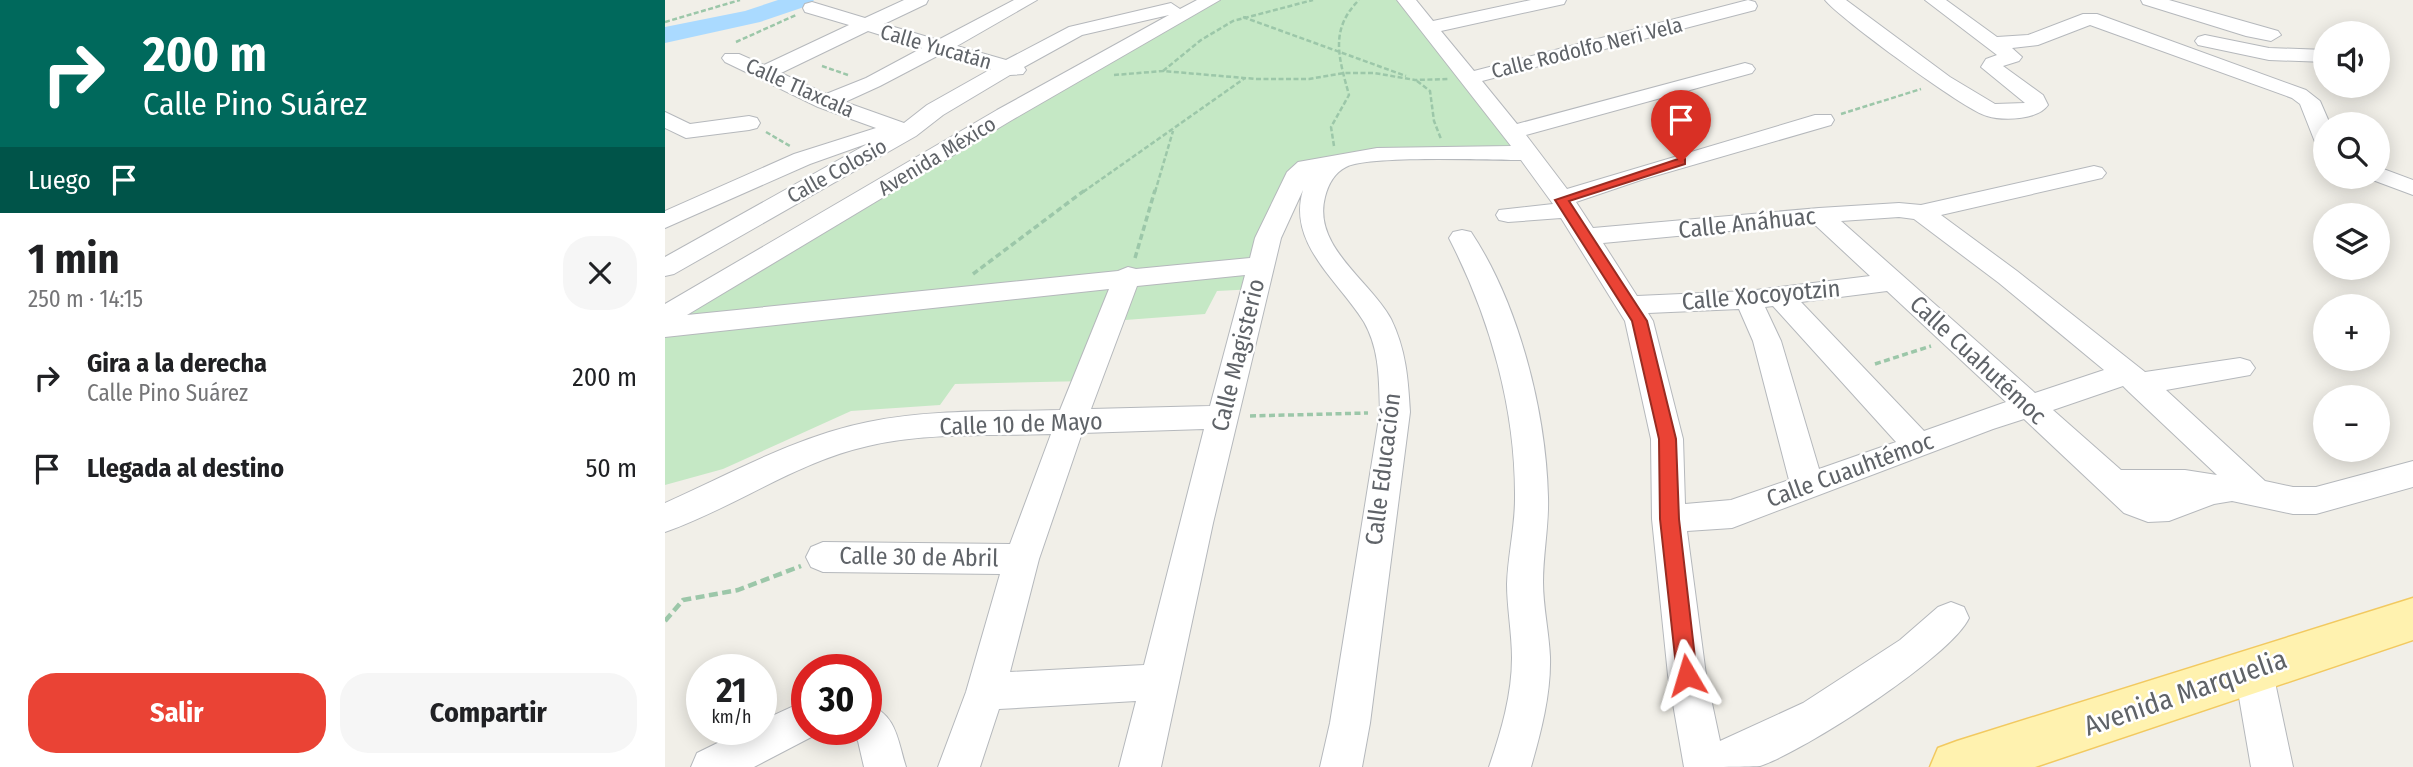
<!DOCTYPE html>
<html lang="es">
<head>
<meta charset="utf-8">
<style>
  body { margin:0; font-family:"Fira Sans Condensed",sans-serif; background:#f6f6f6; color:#202124; height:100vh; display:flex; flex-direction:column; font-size:26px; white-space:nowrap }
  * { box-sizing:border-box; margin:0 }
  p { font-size:23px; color:#757577 }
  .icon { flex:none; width:38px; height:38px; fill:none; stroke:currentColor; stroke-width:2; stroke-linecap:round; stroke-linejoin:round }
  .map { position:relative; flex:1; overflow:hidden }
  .details { display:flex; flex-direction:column; background:#fff; width:665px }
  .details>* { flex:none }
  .banner { background:#00695c; color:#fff; overflow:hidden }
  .fabs { position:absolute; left:1648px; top:21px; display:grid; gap:14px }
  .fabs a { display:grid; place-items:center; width:77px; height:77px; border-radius:50%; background:#fff; box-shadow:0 4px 18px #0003; font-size:35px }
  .speed { position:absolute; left:21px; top:654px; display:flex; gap:14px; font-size:35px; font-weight:700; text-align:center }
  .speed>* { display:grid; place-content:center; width:91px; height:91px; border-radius:50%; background:#fff; box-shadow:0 4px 18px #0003; line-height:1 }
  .speed small { font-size:18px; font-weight:400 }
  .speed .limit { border:10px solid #d22; background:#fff; color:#111 }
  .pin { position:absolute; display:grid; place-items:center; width:60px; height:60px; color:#fff; margin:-72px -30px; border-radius:50% 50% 50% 0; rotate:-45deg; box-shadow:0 0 7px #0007 }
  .pin .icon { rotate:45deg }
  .me { position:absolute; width:77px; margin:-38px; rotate:353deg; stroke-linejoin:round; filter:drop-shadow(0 0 5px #0008) }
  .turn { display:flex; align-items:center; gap:24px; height:147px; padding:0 28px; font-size:32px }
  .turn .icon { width:91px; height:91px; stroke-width:2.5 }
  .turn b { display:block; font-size:49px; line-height:60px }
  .then { display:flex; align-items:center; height:66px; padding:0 28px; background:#0003; gap:14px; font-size:26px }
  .round { display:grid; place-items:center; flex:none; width:74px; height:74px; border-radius:28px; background:#f6f6f6 }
  .overview { display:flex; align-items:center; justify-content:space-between; height:119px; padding:0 28px }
  h1 { font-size:42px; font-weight:700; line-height:52px }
  .action { display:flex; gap:14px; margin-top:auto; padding:14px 28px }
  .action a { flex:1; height:80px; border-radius:28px; background:#ea4335; color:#fff; font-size:28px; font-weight:700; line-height:80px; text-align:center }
  .action a+a { background:#f6f6f6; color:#202124 }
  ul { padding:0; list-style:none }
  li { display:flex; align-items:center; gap:21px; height:91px; padding:0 28px }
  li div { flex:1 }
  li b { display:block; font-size:26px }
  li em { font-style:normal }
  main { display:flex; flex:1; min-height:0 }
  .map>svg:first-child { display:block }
  .green { fill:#c5e8c5 }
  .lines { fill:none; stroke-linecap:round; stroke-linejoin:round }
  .river { fill:#aadaff; fill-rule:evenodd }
  .minor-casing { stroke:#b5b8bc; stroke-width:2 }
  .major-casing { stroke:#f2c960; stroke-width:3 }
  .path-far2 { stroke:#9cc7a9; stroke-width:2.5; stroke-dasharray:5 2.5; stroke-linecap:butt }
  .path-far1 { stroke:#9cc7a9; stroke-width:3.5; stroke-dasharray:6 3.5; stroke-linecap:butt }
  .path { stroke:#9cc7a9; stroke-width:4.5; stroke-dasharray:9 4.5; stroke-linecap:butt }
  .minor { fill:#fff; fill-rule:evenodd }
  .major { fill:#fff2af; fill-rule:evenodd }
  .route { fill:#ea4335; stroke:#982c22; stroke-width:2 }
  .labels { text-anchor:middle; stroke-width:5; stroke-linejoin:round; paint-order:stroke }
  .far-street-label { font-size:21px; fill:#5f6368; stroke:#fff }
  .street-label { font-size:24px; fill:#5f6368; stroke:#fff }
  .near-street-label { font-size:28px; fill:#5f6368; stroke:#fff }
</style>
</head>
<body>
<main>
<section class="details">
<div class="banner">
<div class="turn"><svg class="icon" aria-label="right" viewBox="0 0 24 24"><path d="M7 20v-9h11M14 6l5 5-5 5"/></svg><div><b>200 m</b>Calle Pino Suárez</div></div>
<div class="then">Luego<svg class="icon" aria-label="arrive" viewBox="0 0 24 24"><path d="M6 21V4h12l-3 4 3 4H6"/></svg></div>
</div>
<div class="overview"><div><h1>1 min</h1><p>250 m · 14:15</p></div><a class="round"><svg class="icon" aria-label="close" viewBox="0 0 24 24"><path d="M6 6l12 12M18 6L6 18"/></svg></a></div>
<ul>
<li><svg class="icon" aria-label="right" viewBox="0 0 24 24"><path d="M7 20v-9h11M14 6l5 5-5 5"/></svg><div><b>Gira a la derecha</b><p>Calle Pino Suárez</p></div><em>200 m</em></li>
<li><svg class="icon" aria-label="arrive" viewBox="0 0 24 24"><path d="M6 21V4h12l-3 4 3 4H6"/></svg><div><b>Llegada al destino</b></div><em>50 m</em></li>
</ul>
<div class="action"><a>Salir</a><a>Compartir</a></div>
</section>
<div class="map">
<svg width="1748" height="767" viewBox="0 0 1748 767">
  <rect width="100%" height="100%" fill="#f1efe8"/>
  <path class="green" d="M546,0H741L861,153L712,155L641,167L591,289L552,291L540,314L447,321L423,381L290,384L275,405L186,411L58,469L0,485V316Z"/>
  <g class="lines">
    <path class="river" d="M113,0H149L145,5L95,22L0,43V27L80,11Z"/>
    <defs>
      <path id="minor" d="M239,0H263L261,4L219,24L273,40L349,0H372L292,46L341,60L404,27L506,3L515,9L532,0H555L347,120L22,315L453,271L463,267L471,269L585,258L590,238L622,172L633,162L712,148L846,146L732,0H751L768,21L866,0H901L899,4L776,31L809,71L1083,0L1090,2L1092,6L1090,10L817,81L852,124L1080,63L1087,65L1090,69L1087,73L861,135L902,189L1150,115H1166L1169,120L1166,125L976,180L911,202L928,228L1154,208L1234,203L1256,205L1429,166L1437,168L1441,173L1437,178L1276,215L1352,271L1480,372L1575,358L1585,361L1590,368L1585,375L1501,390L1600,481L1628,487H1651L1748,461V487L1651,514H1628L1567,501L1549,504L1504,521L1483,522L1459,513L1359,419L1328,429L1067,528L1022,531L1041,675L1055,741L1138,703L1235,640L1273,607L1286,602L1299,607L1304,618C1286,657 1138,752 1095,766C1080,767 1038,767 1019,767L1003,675L987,519L986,439L960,321L896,218L843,222L834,220L831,215L834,210L888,204L856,160C823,160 704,155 681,167C669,173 663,185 660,197C647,247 706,281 726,319C741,350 743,378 745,412L705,723L697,767H655L665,723L715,412C714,381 715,350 699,322C674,281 622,244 638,190L616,238L548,523L496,767H454L471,701L334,709L315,767H273L301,692L335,574L158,572L146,567L141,557L146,547L158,542L345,544L386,434C326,436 262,432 203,446C131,462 69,508 0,532V503C65,474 132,436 203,422C265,409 331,412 395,410L444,289L0,337V304L332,110L504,15L417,35L359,67L361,70L358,74L345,75L278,115L251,136L9,274L0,276V257L204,143L145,164L0,228V211L129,154L211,128L153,107L60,62L57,58L60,54H74L99,65L184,25L140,12L138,8L140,4L147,2L200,18ZM203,31L257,48L201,78L161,94L116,73ZM276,54L326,69L262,105L239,123L180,102L215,86ZM1234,217L1249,219L1334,283L1439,370L1370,393L1176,221ZM1148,223L1205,276L1083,291L972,296L938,243ZM580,275L545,406L426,409L472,286ZM1222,291L1341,402L1259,431L1136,302ZM1108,306L1231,442L1154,469L1116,341L1100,307ZM1074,309L1088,341L1124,480L1066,500L1020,504L1018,439L988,321L983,313ZM1458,386L1464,392L1552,475L1520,470H1456L1388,410ZM539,429L479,665L345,672L374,559L417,433Z
        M1160,0H1181L1285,77L1330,104L1360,103L1316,67L1321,59L1332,55L1260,0H1281L1332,37L1363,35L1418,14H1432L1641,90L1655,101L1665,124H1661V149L1653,147L1650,142L1635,104L1627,98L1425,25L1373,45L1347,48L1357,57L1354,61L1338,66L1378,95L1383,105C1373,120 1338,121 1322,116C1301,111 1173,17 1160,0Z
        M1476,0H1504L1613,31L1616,35L1606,41L1581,36L1478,4Z
        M1540,35L1604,48L1661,50V62L1604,60L1533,45L1530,41L1533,37Z
        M0,112L25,124L84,116L92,118L95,123L92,128L84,130L21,138L0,128Z
        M1713,167L1748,180V195L1705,179L1703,177H1713Z
        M797,230L806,232C854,304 881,412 883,497C884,525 878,554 878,582C878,607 884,632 885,657C886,694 876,732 866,767H824C836,732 847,695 847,658C847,633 842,608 842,584C843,555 850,527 850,499C851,409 825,318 784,238L788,232Z
        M1588,650L1601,656L1607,668L1628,767H1586L1569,668L1575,656Z
        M142,700V730H157L156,732L89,767H26L32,753L79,730H96V721Z
        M201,703C232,715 232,738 241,767H199L193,741L184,730H201Z"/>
      <path id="major" d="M1748,598V640L1370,767H1265L1273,748L1292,741Z"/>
    </defs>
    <use href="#minor" class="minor-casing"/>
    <use href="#major" class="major-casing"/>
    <path class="path-far2" d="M578,17L741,76
      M0,22L75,0
      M71,42L131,15
      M157,66L183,75
      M498,71L536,40L568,21L648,0
      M449,75L498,71L591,79H644L679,73H709L750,80L783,79
      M752,81L765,91L769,121L776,139
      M1176,114L1256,89
      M101,132L125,146
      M669,146L666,127L684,95C674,58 664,30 694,0
      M418,192L580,78
      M490,192L508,131"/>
    <path class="path-far1" d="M470,258L490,190
      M308,274L420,190
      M1210,364L1266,346
      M585,416L703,413"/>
    <path class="path" d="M0,621L18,600L73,590L136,566"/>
    <use href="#minor" class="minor"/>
    <use href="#major" class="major"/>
  </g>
  <path class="route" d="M1016,158L1020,159V164L904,201L982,321L1011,439L1014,519L1032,675L1029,682L1022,684L1015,682L1012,675L995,519L994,439L967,321L890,200Z"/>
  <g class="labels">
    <g class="far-street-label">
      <text transform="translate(271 47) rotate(16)" y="7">Calle Yucatán</text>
      <text transform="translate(922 48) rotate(-14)" y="7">Calle Rodolfo Neri Vela</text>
      <text transform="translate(135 88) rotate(24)" y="7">Calle Tlaxcala</text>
      <text transform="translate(272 156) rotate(-31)" y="7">Avenida México</text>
      <text transform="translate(172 171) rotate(-29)" y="7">Calle Colosio</text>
    </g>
    <g class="street-label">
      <text transform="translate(1082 223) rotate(-6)" y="8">Calle Anáhuac</text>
      <text transform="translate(1096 295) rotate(-5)" y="8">Calle Xocoyotzin</text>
      <text transform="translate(573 355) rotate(-76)" y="8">Calle Magisterio</text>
      <text transform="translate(1313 360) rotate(43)" y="8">Calle Cuahutémoc</text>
      <text transform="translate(356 424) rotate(-2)" y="8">Calle 10 de Mayo</text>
      <text transform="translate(718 469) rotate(-83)" y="8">Calle Educación</text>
      <text transform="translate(1185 470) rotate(-20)" y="8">Calle Cuauhtémoc</text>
      <text transform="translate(254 557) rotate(1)" y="8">Calle 30 de Abril</text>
    </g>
    <g class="near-street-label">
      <text transform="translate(1520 692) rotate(-19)" y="10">Avenida Marquelia</text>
    </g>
  </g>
</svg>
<div class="fabs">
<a><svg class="icon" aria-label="sound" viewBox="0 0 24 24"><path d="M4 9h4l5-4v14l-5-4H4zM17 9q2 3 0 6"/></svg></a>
<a><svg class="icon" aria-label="search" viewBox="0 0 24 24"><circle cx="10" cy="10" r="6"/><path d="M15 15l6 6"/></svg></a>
<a><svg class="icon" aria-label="layers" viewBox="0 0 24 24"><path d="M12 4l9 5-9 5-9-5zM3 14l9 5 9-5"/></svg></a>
<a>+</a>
<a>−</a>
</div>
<div class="speed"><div>21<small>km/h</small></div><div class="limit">30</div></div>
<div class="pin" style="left:1016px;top:162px;background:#d93025"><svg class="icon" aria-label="arrive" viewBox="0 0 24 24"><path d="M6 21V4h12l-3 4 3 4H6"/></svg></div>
<svg class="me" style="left:1022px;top:675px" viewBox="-20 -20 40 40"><path d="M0-17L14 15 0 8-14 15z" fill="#ea4335" stroke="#fff" stroke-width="4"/></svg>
</div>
</main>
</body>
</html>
